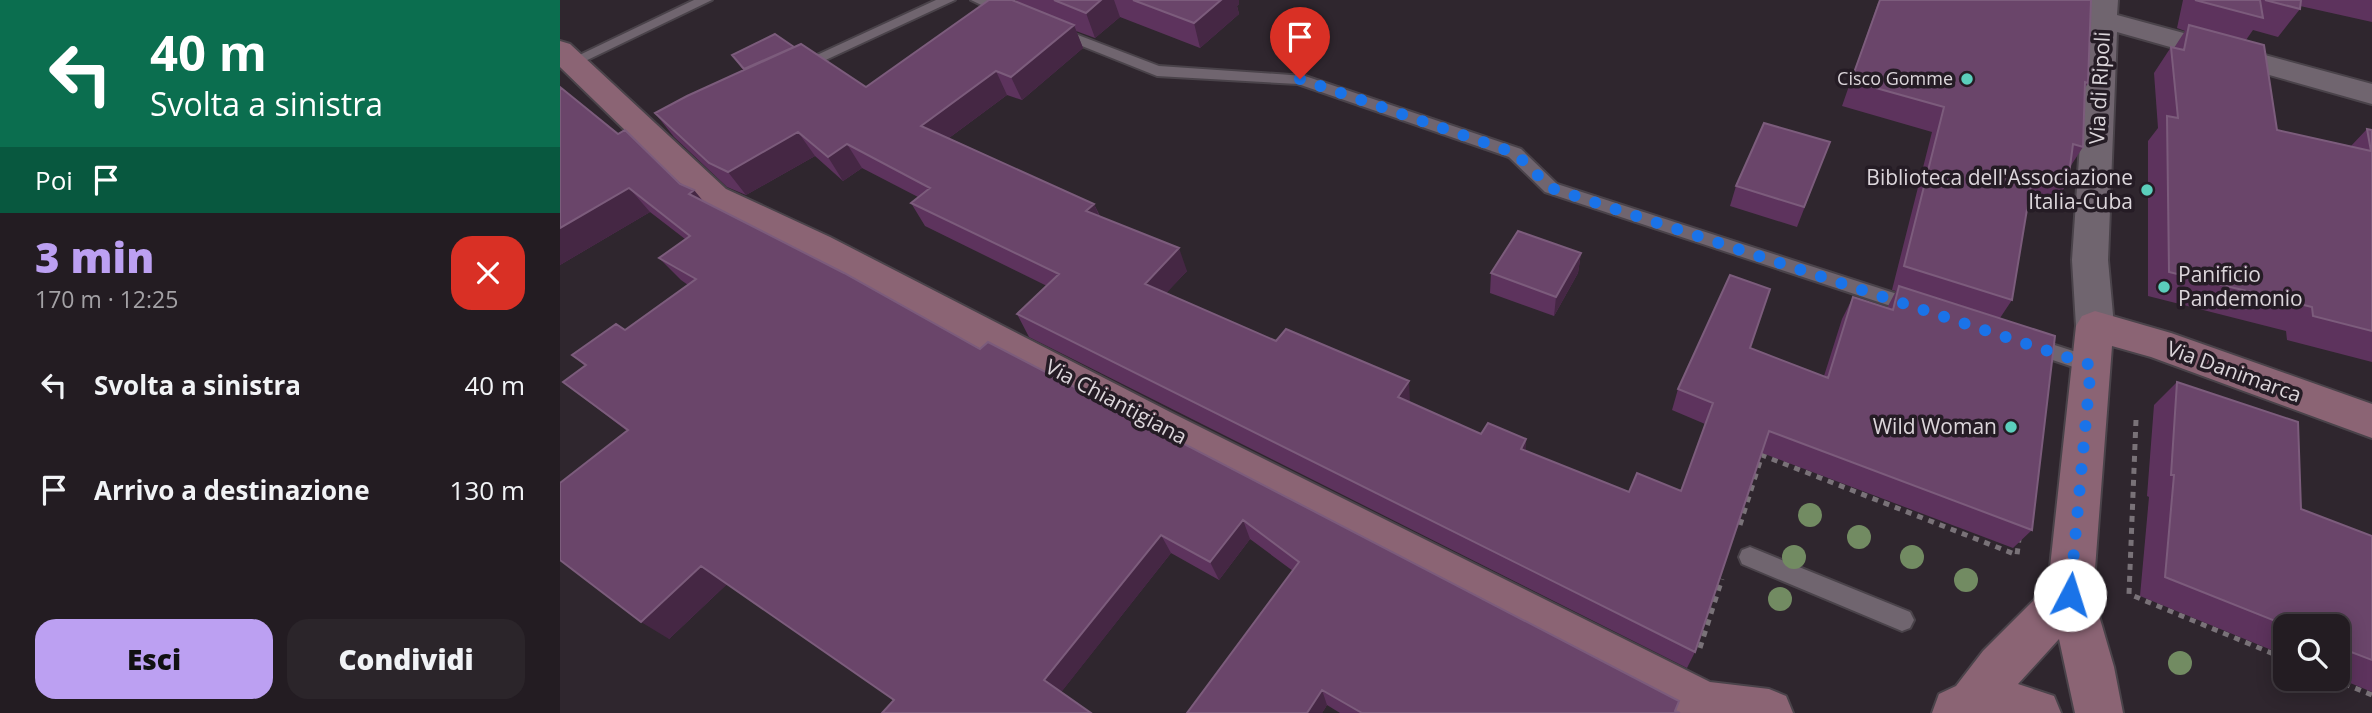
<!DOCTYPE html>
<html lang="it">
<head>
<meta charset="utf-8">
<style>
  body { margin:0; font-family:"Open Sans",sans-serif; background:#2b252a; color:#f1f3f6; height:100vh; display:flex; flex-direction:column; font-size:26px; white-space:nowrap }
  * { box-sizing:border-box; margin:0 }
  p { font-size:23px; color:#a3a1a5 }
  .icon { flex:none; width:38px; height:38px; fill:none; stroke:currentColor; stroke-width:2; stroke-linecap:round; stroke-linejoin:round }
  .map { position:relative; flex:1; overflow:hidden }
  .details { display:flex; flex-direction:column; background:#231c22; width:560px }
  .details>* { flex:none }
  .top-card { background:#0b6e4f; color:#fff; overflow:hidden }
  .tools { position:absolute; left:1713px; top:614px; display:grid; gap:14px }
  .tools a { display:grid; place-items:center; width:77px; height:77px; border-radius:14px; background:#231c22; box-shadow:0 4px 18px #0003,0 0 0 2px #403a40; font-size:35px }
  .pin { position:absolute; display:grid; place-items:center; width:60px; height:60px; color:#fff; margin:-72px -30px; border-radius:50% 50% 50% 0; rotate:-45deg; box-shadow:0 0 7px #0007 }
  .pin .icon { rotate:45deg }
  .me { position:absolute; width:77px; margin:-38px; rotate:5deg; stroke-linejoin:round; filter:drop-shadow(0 0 5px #0008) }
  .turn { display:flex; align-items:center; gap:24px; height:147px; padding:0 35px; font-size:32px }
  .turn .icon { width:91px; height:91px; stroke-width:2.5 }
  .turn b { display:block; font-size:49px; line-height:60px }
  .then { display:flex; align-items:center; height:66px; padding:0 35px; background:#0003; gap:14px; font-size:26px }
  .round { display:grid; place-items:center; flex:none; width:74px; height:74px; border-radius:21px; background:#2b252a }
  .summary { display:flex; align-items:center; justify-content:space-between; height:119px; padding:0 35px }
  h1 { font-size:42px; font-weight:800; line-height:52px; color:#bca0f2 }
  .primary-button { display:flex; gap:14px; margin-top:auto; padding:14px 35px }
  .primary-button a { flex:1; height:80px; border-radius:21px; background:#bca0f2; color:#111; font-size:28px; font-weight:800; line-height:80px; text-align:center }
  .primary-button a+a { background:#2b252a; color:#f1f3f6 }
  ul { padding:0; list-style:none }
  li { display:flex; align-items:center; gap:21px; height:105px; padding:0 35px }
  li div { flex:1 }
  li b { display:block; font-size:26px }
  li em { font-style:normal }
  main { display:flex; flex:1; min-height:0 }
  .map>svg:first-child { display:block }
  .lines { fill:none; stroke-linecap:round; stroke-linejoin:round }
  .lane-casing { stroke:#4a434a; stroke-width:4 }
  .street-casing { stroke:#4a434a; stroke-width:4 }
  .secondary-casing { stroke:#4a434a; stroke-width:4 }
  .path { stroke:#797278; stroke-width:5; stroke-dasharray:6 6; stroke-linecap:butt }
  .lane { fill:#70656f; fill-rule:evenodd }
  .street { fill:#70656f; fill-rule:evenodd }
  .secondary { fill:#8b6474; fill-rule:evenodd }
  .tree { fill:#728b62 }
  .wall { fill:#5d335d }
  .shaded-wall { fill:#452744 }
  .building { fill:#6a456a; stroke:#7c5c7c; stroke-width:2 }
  .route { stroke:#1a73e8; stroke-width:12; stroke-dasharray:0 21.6 }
  .poi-dot { fill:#5bcebc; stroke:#251c25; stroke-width:2.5 }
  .labels { text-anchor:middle; stroke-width:7; stroke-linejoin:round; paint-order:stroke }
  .far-poi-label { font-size:18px; fill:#dcd6db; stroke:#251c25; text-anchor:end }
  .street-label { font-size:21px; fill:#dcd6db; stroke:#251c25 }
  .poi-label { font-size:21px; fill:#dcd6db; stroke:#251c25; text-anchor:end }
</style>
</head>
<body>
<main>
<section class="details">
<div class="top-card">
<div class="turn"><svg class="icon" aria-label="left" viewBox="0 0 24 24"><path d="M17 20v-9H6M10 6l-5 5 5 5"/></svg><div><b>40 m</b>Svolta a sinistra</div></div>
<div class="then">Poi<svg class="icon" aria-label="arrive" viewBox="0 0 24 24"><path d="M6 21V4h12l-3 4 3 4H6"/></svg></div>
</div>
<div class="summary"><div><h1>3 min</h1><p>170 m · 12:25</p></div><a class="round" style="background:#d93025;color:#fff"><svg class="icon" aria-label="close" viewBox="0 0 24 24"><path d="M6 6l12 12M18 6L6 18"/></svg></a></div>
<ul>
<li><svg class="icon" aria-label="left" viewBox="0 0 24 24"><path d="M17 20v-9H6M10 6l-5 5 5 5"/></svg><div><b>Svolta a sinistra</b></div><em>40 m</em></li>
<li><svg class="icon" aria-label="arrive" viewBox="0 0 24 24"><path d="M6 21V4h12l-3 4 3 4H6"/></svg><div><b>Arrivo a destinazione</b></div><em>130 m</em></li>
</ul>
<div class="primary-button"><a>Esci</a><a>Condividi</a></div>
</section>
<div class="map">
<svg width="1812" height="713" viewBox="0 0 1812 713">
  <rect width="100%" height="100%" fill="#2f262e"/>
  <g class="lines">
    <defs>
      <path id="lane" d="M134,0H152L17,65L12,67L5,62Z
        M376,0H395L244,70L239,72L231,67Z
        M411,0H430L456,13L454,16H444Z
        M497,27L599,66L745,76L961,149L997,184L1362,302L1364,307L1362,312L1355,314L985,192L949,157L738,84L597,76L492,34L490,31Z
        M1470,337L1538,359L1541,365L1538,371L1531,373L1463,350L1460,345L1463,340Z
        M1190,547L1350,612L1354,620L1350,628L1342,631L1182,564L1179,557L1182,550Z"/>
      <path id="street" d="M1530,0H1558L1557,15L1812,84V104L1557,32L1548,260L1554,326L1548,336L1535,341L1522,336L1516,326L1512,260Z"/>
      <path id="secondary" d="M0,41L10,44L166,189L270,237L610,412L1150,682L1209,689L1226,696L1233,713H1109L582,436L246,255L142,205L0,67Z
        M1535,311L1611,333L1812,404V438L1591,357L1552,346L1533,595L1554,667L1563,713H1515L1499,639L1458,684L1494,696L1501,713H1372L1379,694L1396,686L1423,651L1488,586L1516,326L1522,316Z"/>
    </defs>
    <use href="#lane" class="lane-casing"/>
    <use href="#street" class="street-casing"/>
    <use href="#secondary" class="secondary-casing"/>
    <path class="path" d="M1576,420L1569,594L1726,659
      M1180,525L1202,455L1457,555L1459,539
      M1140,648L1162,579
      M1773,679L1812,695"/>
    <use href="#lane" class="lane"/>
    <use href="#street" class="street"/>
    <use href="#secondary" class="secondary"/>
  </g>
  <g class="tree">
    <circle cx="1250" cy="515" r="12"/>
    <circle cx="1299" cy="537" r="12"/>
    <circle cx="1234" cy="557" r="12"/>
    <circle cx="1352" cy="557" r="12"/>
    <circle cx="1406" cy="580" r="12"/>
    <circle cx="1220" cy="599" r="12"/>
    <circle cx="1620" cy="663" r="12"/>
  </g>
  <path class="wall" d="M456,0H679V4L677,6L679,14L640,48L560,17L535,38L516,31L523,48L462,100L447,95L389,138L534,204L540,216L627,271L606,293L921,434L966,439L965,451L1069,492L1121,491L1145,424L1112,410L1118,389L1190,348L1264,376L1282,319L1293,297L1327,308L1336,291L1332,290L1372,132L1282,106L1318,3L1528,83L1525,88L1523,147L1510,167L1508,182L1492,207L1468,200L1452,300L1440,318L1472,530L1453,548L1202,453L1135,652L1127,668L469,337L457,314L487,286L365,226L351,203L358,197L302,168L283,181L255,156L186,195L167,187L114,137L95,113L183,70L172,55L234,47L306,87L457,2Z
    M1623,0H1812V22L1740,6V9L1718,37L1693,30L1686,40L1717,130L1791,146L1807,129L1812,130V362L1727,340L1726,331L1588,296V141L1598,128L1594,73L1611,47L1614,48L1625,31L1617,28Z
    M0,87L144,202L420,349L1120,713H780L767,705L762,713L733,571L690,539L659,580L611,553L501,692L334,700L167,584L109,639L67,431L3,382L25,366L12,355L65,330L128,285L121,280L99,258L125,239L90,212L0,265Z
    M1270,142L1237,227L1170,206L1176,186Z
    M1021,253L1018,273L994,316L930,293L931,273Z
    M1617,382L1741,509L1812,536V692L1778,678V626H1726V656L1580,596L1589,497L1587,496L1594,405Z"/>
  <path class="shaded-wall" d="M541,0H554L560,17L535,38L526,13Z
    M661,0H679V4L677,6L679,14L640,48L634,23Z
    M514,25L523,48L462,100L451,77Z
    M436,71L447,95L374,149L361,126Z
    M238,132L255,156L186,195L168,172Z
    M287,144L302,168L283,181L268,157Z
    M69,188L90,212L0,265V228Z
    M134,190L154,214L129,194Z
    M534,204L544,227L526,211Z
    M619,248L627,271L594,306L585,284Z
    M1021,253L1018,273L994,316L996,297Z
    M849,381L850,403L838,397Z
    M966,439L965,459L961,449Z
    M683,520L690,539L659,580L650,562Z
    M601,535L611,553L499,695L484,680Z
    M141,566L167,584L109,639L81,622Z
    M762,690L767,705L762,713H747Z"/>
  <path class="building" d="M429,0H452L514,25L451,77L436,71L361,126L534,204L526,211L619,248L585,284L716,341L726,329L849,381L838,397L921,434L928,423L966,439L961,449L1069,492L1077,473L1121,491L1153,403L1118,389L1170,275L1210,289L1190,348L1268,378L1293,297L1333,310L1339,286L1495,336L1472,530L1209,431L1135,652L457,314L499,274L351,203L370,188L287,144L268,157L238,132L168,172L149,163L95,113L127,96L241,44L306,87Z
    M494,0H541L526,13Z
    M573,0H661L634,23Z
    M1320,0H1531L1528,83L1525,82L1523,147L1513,144L1508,182L1473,173L1452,300L1344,266L1384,107L1291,81Z
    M1635,0H1700L1703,18Z
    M1705,0H1741L1740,9Z
    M1629,25L1704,45L1717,130L1811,151L1807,129L1812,130V331L1753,316L1752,307L1609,272L1607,116L1618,118L1611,47L1624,50Z
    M215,34L234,47L184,69L172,55Z
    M0,87L58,134L65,130L120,184L134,190L129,194L284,273L420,349L428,342L1119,701L1115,711L1120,713H802L762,690L747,713H627L739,562L683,520L650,562L601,535L484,680L531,713H322L334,700L141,566L81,622L0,560V483L68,430L3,382L26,365L12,355L56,324L65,330L136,279L99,258L130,236L69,188L0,228Z
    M1204,123L1270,142L1244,207L1176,186Z
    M958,231L1021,253L996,297L931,273Z
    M1617,382L1738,422L1741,509L1812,536V660L1778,647V626H1728L1605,577L1614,475H1611Z"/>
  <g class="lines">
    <path class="route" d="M740,79L955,153L991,188L1531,365L1510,595"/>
  </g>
  <g class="poi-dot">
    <circle cx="1407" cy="79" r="7"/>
    <circle cx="1587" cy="190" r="7"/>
    <circle cx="1604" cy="287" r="7"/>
    <circle cx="1451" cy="427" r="7"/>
  </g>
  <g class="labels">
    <g class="far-poi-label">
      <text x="1393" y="85">Cisco Gomme</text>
    </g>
    <g class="street-label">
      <text transform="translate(1540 88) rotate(-87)" y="7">Via di Ripoli</text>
      <text transform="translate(1674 372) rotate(20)" y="7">Via Danimarca</text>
      <text transform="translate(556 402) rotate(28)" y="7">Via Chiantigiana</text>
    </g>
    <g class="poi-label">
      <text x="1573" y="185">Biblioteca dell'Associazione<tspan x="1573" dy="24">Italia-Cuba</tspan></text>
      <text x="1618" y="282" text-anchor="start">Panificio<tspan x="1618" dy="24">Pandemonio</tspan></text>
      <text x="1437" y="434">Wild Woman</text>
    </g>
  </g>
</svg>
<div class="tools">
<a><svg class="icon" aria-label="search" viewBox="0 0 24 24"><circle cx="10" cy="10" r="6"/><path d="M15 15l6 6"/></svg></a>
</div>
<div class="pin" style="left:740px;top:79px;background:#d93025"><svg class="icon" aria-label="arrive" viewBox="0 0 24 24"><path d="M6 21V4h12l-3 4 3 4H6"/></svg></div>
<svg class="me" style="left:1510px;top:595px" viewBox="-20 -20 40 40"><circle r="19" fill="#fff"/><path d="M0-13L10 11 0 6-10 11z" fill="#1a73e8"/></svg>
</div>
</main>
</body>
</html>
